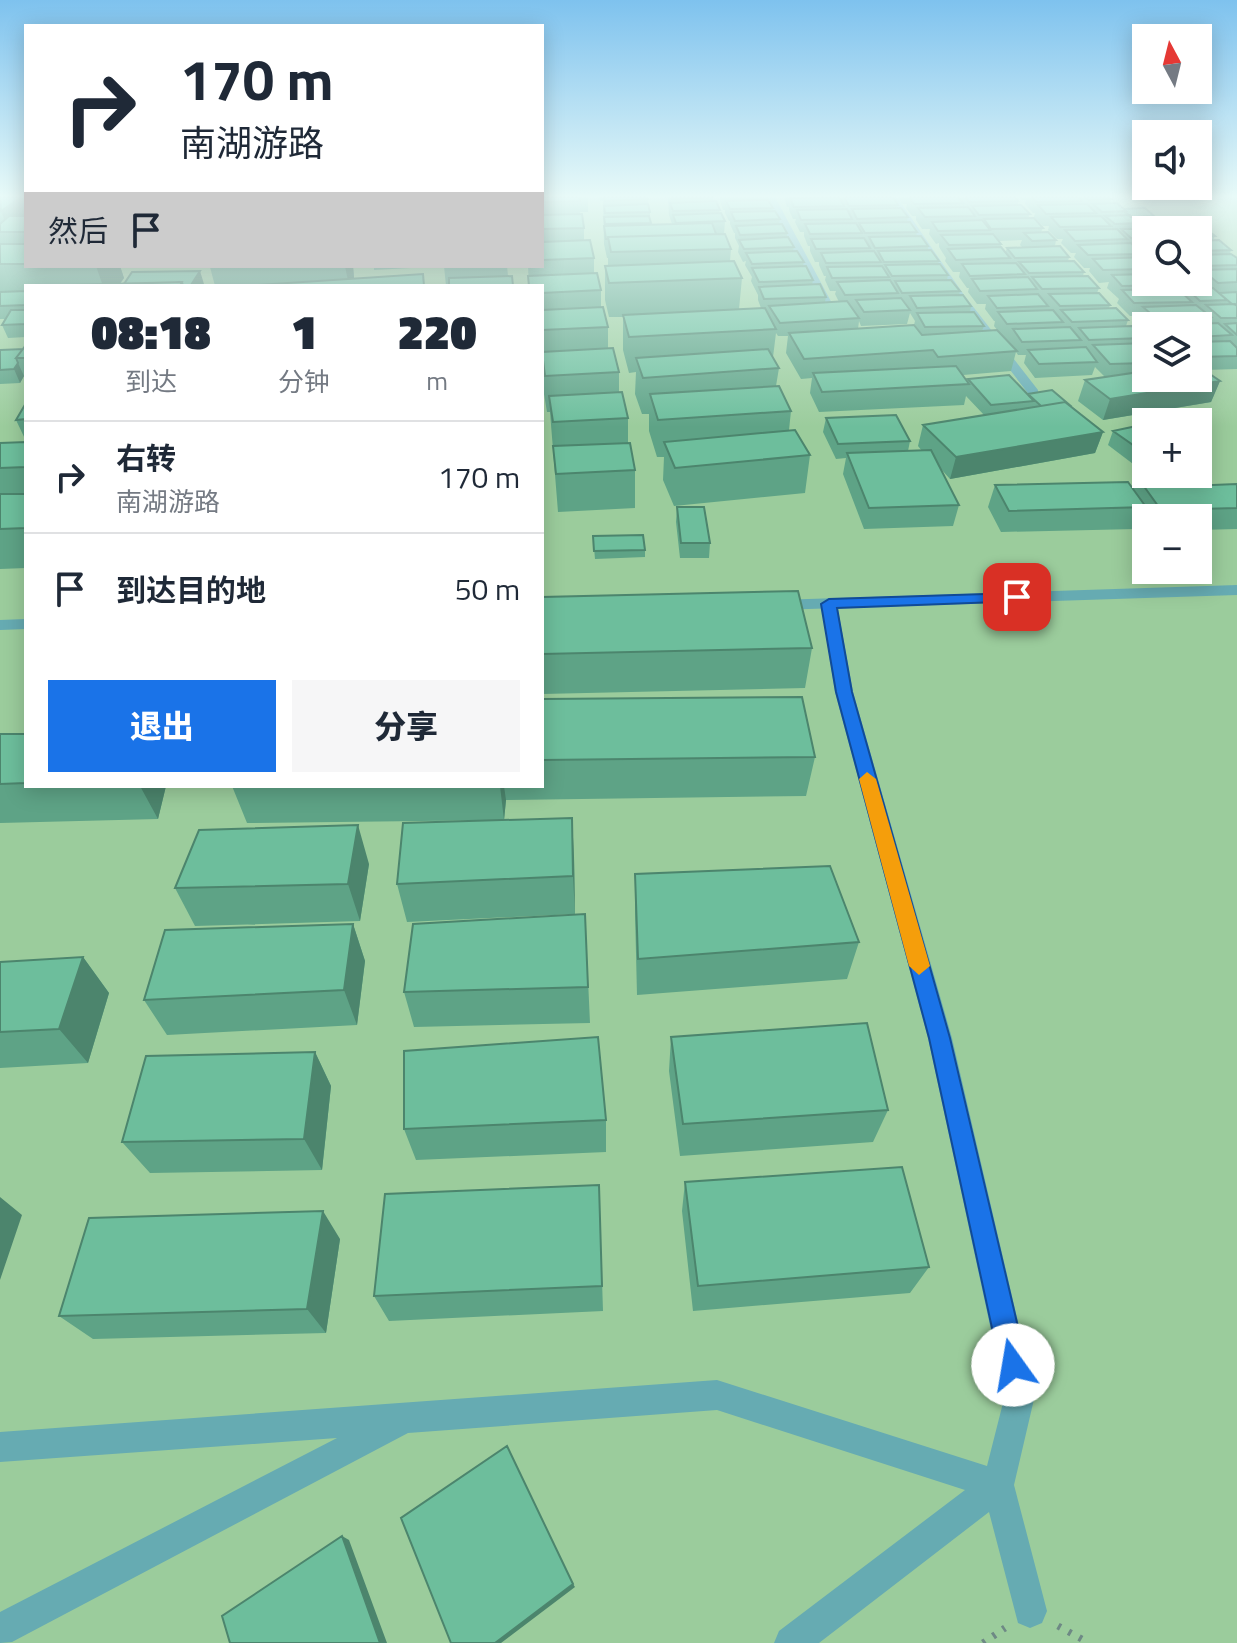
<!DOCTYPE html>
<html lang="zh">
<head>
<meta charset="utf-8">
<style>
  body { margin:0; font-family:"Titillium Web","Noto Sans SC",sans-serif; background:#f6f6f7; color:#1f2937; height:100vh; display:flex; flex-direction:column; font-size:30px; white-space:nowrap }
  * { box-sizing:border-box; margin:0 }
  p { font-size:26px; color:#747a83 }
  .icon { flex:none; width:44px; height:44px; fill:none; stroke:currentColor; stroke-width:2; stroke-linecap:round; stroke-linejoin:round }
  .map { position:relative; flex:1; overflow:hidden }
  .panel { position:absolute; left:24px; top:284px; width:520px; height:504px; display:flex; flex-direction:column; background:#fff; border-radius:0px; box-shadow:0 4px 20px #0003 }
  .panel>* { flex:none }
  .banner { position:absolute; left:24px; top:24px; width:520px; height:244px; border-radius:0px; box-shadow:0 4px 20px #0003; background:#fff; color:#1f2937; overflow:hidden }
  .needle { width:52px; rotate:353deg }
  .fabs { position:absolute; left:1132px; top:24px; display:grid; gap:16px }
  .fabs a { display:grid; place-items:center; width:80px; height:80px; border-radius:0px; background:#fff; box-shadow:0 4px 20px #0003; font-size:40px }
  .pin { position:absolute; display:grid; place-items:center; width:68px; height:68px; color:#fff; margin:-34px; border-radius:16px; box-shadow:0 4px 12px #0006 }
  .me { position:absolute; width:88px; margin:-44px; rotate:347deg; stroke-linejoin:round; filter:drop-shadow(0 0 6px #0008) }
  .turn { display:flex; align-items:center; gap:28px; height:168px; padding:0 24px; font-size:36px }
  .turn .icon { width:104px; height:104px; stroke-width:2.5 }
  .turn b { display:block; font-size:56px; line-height:68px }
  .then { display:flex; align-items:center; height:76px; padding:0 24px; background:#0003; gap:16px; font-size:30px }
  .eta { display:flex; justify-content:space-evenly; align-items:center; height:136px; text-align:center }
  .eta b { font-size:48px; font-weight:800; line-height:56px }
  .button { display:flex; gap:16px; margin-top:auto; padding:16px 24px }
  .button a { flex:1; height:92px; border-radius:0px; background:#1a73e8; color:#fff; font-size:32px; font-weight:800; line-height:92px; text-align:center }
  .button a+a { background:#f6f6f7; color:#1f2937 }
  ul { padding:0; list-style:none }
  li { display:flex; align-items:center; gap:24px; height:112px; padding:0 24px; border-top:2px solid #e0e1e3 }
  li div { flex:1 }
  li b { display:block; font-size:30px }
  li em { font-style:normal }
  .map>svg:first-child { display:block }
  .green { fill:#9bcc9c; fill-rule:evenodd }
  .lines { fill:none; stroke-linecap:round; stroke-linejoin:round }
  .path { stroke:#6e8985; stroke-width:7; stroke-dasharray:3 9; stroke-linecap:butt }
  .minor { fill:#66abb2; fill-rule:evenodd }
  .tertiary { fill:#66abb2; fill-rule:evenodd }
  .wall { fill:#5ea386; fill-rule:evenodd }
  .shaded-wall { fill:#4c856d }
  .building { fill:#6dbe9c; stroke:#4c856d; stroke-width:2 }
  .route { fill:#1a73e8; stroke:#114b97; stroke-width:2 }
  .slow { fill:#f59e0b }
</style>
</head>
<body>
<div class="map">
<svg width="1237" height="1643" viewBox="0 0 1237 1643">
  <rect width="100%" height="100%" fill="#cdf5ef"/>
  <path class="green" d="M0,197L26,266H542V197H1237V1643H0ZM1146,230H1198V282H1146ZM26,286H542V786H26ZM1146,326H1198V378H1146ZM1146,422H1198V474H1146ZM1146,518H1198V570H1146Z"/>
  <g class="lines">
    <path class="path" d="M1058,1626L1089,1643
      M983,1643L1005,1628"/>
    <path class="minor" d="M765,197H775L834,307L832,309L822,307Z
      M887,197H897L964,295L1038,390V396H1030L956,299Z
      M829,599L837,604L853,692L952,1038L1035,1395L1014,1485L1047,1611L1042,1623L1030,1628L1018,1623L989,1512L819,1643H774L779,1631L965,1490L717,1410L408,1433L12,1642L0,1643V1612L337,1438L0,1462V1432L717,1380L987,1466L1005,1395L928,1038L835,692L821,604Z"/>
    <path class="tertiary" d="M1237,585V595L777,610L769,605L777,600Z
      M26,619V629L0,630V620Z"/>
  </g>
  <path class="wall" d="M0,197H26V266H120L124,278L120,284H204L203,286H26V337L8,338L2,325L5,319H0Z
    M542,197H588V212H580V214L584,228V240L594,258V273L601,290V307L608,327V349L619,372V392L628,418V443L635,470V508L558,512L550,412H547L543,388L542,364V286H529L528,266H542Z
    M599,197H647L650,212V224H672L669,215L668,198L664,197H713V202L716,201L720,210L719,213H721L725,221L724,234H716H725L731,249L730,261H734L742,278L739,309L761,308L758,300V295L751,281L752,277L745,265L746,261L743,262L738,252L739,246L735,238V233H734L730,224V221H729L725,213V210H723L720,201V197H768V200L773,208L772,211H775L780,219L779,224H782L787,233V237H788L794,247L793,251H797L804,262L803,266H806L813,280L812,285L820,284L826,297L825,302H839L835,294L836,291H830L825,280L826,276H824L819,265V262H815L810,251V246H808L804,236V232H800L795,222L796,219H793L789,210V207H787L784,197H893L898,205L897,208H901L908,217L907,222H910L917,232L916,236H921L928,246V250H931L939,261L938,264H940L948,275L947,280H951L960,291L959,295H963L971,306L970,312H974L984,326L982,331L997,330L998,331L994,326L995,321H994L985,309L986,304H977L968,292L969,288H967L959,277L960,272H953L945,261L946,258L939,247V243L936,244L929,234L930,229H922L916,220V216H912L906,208L907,204H902L898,197H1015L1018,201V205H1021L1030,214L1028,218H1034L1043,228L1041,232H1048L1056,240L1055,246H1060L1069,257L1068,261H1074L1084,272L1083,276H1088L1099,288L1097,293H1099L1110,305L1109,308H1116L1128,320L1126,326H1132L1143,338L1141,343H1146V378H1198V326H1146V327L1138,320L1140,316H1130L1117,303L1119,299L1107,288L1109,282L1099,283L1089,271L1090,268H1084L1074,257L1076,253H1071L1061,243L1063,239H1057L1048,230L1049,226H1043L1034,217L1035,213H1033L1025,204L1026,200H1022L1019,197H1109L1111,199L1110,204L1117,203L1124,209L1145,208L1154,216L1152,221H1159L1165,227L1202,226L1215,236L1213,240H1219L1231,250L1230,254L1237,258V369L1204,370L1220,381L1211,402L1103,420L1078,401L1085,380L1105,377L1095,367L1092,375L1035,378L1024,363L1026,355H1018L1016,352L1011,371L963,375L967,381L968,379L1009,375L1028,394L1052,390L1103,432L1095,453L950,479L941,469L959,505L953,526L864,529L843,474L846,458L836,459L823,432L826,418L896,415L910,441L908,451H922L918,446L923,425L984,415L966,396L964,405L819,412L810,393L812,378L801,379L786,353L788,336H778L776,333L773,357L779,368L776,386H779L791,411L789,430H795L810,455L805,493L674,506L663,480L664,457H657L649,431V414H642L635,394L636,372L629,373L623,350V317H609L605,300V266H608V258H607L604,244L603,201H600ZM1146,230H1198V282H1146ZM1022,240L1020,245L1022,247L1007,248L1005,253L1001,247V244L999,241ZM910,313L915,321L914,325L858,329L859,321L861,326L907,324Z
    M146,266H353L354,279L425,286H215L210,267L146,268Z
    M374,266H429V267L374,270Z
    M444,266H507L508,276L513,286H446Z
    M26,345V380L24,376L20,383L0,384V350L23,349Z
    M26,403V441L16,420Z
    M1146,424V469L1141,470L1108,445L1113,431Z
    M26,442V568L0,569V443Z
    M1138,478L1188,486L1237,484V529L1198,530V518H1146V524L1142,518L1136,529L1001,532L988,507L995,485L1133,489Z
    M677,507L710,543L709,558H680L676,522Z
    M593,536L645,550V557L595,559Z
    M542,597L812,648L805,688L542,694Z
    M542,699L815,757L806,796L506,800L504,820L247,823L232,786H542Z
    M0,734H26V786H166L158,819L0,823Z
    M574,857L575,914L407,922L397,884Z
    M369,864L360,921L195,926L175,888Z
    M635,874L859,942L847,979L637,995L635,912Z
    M585,914L590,1023L414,1027L404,992Z
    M353,924L365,961L357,1025L167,1035L144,1000Z
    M83,957L109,993L88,1063L0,1068V962Z
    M671,1037L888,1110L873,1142L680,1156L669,1071Z
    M315,1052L331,1086L322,1170L150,1173L122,1142Z
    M606,1120V1152L416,1160L404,1129Z
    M685,1182L929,1267L910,1293L693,1311L682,1211Z
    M599,1185L603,1311L389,1321L374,1296Z
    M340,1239L326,1333L93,1339L59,1316Z"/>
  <path class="shaded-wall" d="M21,197L26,209V232H9L1,211Z
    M96,266H120L124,278L118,286H103Z
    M345,266H353L354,277L352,286H349Z
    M200,271L204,284L203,286H191Z
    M18,363L24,376L20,383L14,369Z
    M1220,381L1211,402L1103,420L1110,399Z
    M1103,432L1095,453L950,479L956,457Z
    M1209,442L1202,456L1198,457V444Z
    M1146,458V469L1141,470Z
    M140,786H166L158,819Z
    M500,786H504L506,800L504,820Z
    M572,818L574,857L575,914L573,876Z
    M358,825L369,864L360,921L348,884Z
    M353,924L365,961L357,1025L344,990Z
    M83,957L109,993L88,1063L59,1029Z
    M315,1052L331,1086L322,1170L304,1139Z
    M0,1197L22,1215L0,1280Z
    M323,1211L340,1239L326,1333L307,1309Z
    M342,1536L349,1540L387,1643H380Z
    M573,1584L575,1587L501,1643H495Z"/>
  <path class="building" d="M0,197H21L1,211Z
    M542,197H579L580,201L542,202Z
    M604,197H647L648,199L605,201Z
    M671,197H713L672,199Z
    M839,197L844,206L794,207L790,198Z
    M844,197H893L898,205L849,206Z
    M909,197H958L963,203L914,204Z
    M965,197H1015L1018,201L969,202Z
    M1032,197H1079L1082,201L1036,202Z
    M1085,197H1109L1111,199L1088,200Z
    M768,200L773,208L730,209L726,201Z
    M716,201L720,210L673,211L670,203Z
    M1117,203L1126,211L1102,212L1093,204Z
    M648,204L650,212L605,213L604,206Z
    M1087,204L1096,213L1046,214L1038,205Z
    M1021,205L1030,214L979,215L972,206Z
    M968,207L975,216L925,217L918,208Z
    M901,208L908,217L857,219L852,209Z
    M1145,208L1154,216L1131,217L1124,211H1126L1124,209Z
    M847,209L852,219L801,220L797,210Z
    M775,211L780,219L735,221L731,212Z
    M721,213L725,221L676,223L673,215Z
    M582,214L584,228L542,229V215Z
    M1130,215L1139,223L1115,224L1105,216Z
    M9,216H26V232H0V224Z
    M649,216L651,223L605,224L604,217Z
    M1101,216L1111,226L1060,227L1051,217Z
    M1034,218L1043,228L991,229L984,219Z
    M982,220L990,230L938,231L932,222Z
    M1136,221H1159L1165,227L1143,229Z
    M910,222L917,232L865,233L859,223Z
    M712,223L716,234L608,237V239H606L604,226Z
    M856,223L862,233L810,234L805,224Z
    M782,224L787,233L740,235L736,226Z
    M1202,226L1215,236L1198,237V230H1156L1153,227Z
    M1117,229L1127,239L1075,241L1065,230Z
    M1121,229H1146L1148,230H1146V237L1131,238Z
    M1048,232L1056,240L1032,241L1024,233Z
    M725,234L731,249L611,252L608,237Z
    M993,234L1001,244L949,245L941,235Z
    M921,236L928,246L875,248L869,237Z
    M788,237L794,247L744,249L739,240Z
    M864,238L870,248L816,249L811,239Z
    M590,240L594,258L542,260V242Z
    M1219,240L1231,250L1198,251V241Z
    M1146,242V251L1136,243Z
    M1131,243L1142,254L1088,255L1078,245Z
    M0,244H26V264H0Z
    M1060,246L1069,257L1015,258L1007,248Z
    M1001,247L1010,258L956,260L948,249Z
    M931,250L939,261L884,262L878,251Z
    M797,251L804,262L752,264L746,253Z
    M874,251L881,262L826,263L821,253Z
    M1231,254L1237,258V265L1201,266L1198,264V255Z
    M1146,257V269L1103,270L1093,259Z
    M734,261L742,278L609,283L605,266Z
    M1074,261L1084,272L1029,273L1019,262Z
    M1016,263L1025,274L970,276L962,264Z
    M940,264L948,275L892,276L885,265Z
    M806,266L813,280L759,282L752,268Z
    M882,266L889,277L832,278L827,267Z
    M1237,269V282L1218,283L1202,270Z
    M200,271L191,285L183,286L182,282L124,284L132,272Z
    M597,273L601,290L542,293V286H529L528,276Z
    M423,274L424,286H242Z
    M1146,274V282H1166L1169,285L1122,286L1112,275Z
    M1198,274L1209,284L1181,285L1178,282H1198Z
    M512,276L513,286H449V278Z
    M1088,276L1099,288L1042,289L1032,277Z
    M1028,277L1037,289L980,291L972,279Z
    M890,280L898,293L845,295L837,282Z
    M951,280L960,291L902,293L895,281Z
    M182,282L180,286H69L70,285Z
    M820,284L826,297L764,299L759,287Z
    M1213,288L1227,300L1200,301L1187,289Z
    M1178,289L1192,302L1134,303L1122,290Z
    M26,291V305L0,306V292Z
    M1099,293L1110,305L1060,306L1049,294Z
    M1219,293L1237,292V305L1232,304Z
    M1038,294L1048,306L997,308L988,296Z
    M963,295L971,306L917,308L910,296Z
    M901,298L910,310L864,312L856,300Z
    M847,301L859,318L780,323L769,306Z
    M1235,304L1237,306V318H1221L1206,305Z
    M1196,305L1211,317L1158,320L1143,307Z
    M603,307L608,327L542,330V310Z
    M765,308L776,329L629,337L623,315Z
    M1116,308L1128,320L1072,322L1061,310Z
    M11,310H26V324L2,325Z
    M1053,310L1063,322L1007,324L998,312Z
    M974,312L984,326L925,327L917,313Z
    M1218,323L1232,335L1198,337V326H1157Z
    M1237,323V335L1225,324Z
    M914,325L922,335L997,330L1017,351L938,357L933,350L804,359L789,333Z
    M1132,326L1143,338L1089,340L1079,328Z
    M1070,327L1081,340L1022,342L1013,329Z
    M1230,341L1237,348V356L1198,357V342Z
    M1146,343V363L1110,364L1093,345Z
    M26,345V358H16Z
    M1086,347L1097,362L1039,364L1028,350Z
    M613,348L619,372L545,376L542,352Z
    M23,349L16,358L18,363L14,369L0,370V350Z
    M768,349L779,368L643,378L636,358Z
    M956,366L969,384L822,392L813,373Z
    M1198,366L1220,381L1110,399L1085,380L1146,371V378H1198Z
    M1009,375L1034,401L991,405L968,379Z
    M779,386L791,411L658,420L650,394Z
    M1052,390L1072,407L1065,402L1041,406L1028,394Z
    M622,392L628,418L553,422L549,396Z
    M1065,402L1103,432L956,457L923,425Z
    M26,403V419L16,420Z
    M896,415L910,441L838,444L826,418Z
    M1174,419L1179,422H1157Z
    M1146,424V454L1113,431Z
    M795,430L810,455L675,468L664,442Z
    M1198,435L1209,442L1198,444Z
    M26,442V467L0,468V443Z
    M630,443L635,470L556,474L553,446Z
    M931,450L959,505L869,508L847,453Z
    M1181,477L1188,486L1237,484V508L1161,510L1138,478Z
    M1128,482L1146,507L1009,511L995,485Z
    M0,494H26V528L0,529Z
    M677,507H704L710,543H681Z
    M643,535L645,550L594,551L593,536Z
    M798,591L812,648L542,654V597Z
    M802,697L815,757L542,760V699Z
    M0,734H26V783L0,784Z
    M572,818L573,876L397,884L403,823Z
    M358,825L348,884L175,888L199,830Z
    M830,866L859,942L638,959L635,874Z
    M585,914L588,987L404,992L413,924Z
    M353,924L344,990L144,1000L165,930Z
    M83,957L59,1029L0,1032V962Z
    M867,1023L888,1110L683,1124L671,1037Z
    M598,1037L606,1120L404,1129V1051Z
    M315,1052L304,1139L122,1142L146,1056Z
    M902,1167L929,1267L698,1286L685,1182Z
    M599,1185L602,1286L374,1296L385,1194Z
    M323,1211L307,1309L59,1316L89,1218Z
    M507,1446L573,1584L495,1643H451L401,1518Z
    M342,1536L380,1643H230L222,1616Z"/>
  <linearGradient id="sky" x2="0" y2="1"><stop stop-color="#7ec2ee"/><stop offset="0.46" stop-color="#e8faf8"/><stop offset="1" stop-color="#e8faf8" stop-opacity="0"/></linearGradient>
  <rect width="1237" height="427" fill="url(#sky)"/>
  <path class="route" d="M1017,593L1025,597L1022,601L837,608L852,692L950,1038L1027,1365L1023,1374L1013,1378L1004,1374L1000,1365L929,1038L836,692L821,604L829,599Z"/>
  <path class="slow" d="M867,772L876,779L930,966L919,975L909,966L859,779Z"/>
</svg>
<div class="fabs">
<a><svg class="needle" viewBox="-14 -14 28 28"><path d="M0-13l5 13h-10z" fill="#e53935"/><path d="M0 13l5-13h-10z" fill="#747a83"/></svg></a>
<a><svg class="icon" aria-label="sound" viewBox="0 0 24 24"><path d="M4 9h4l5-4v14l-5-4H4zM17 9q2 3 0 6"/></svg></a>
<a><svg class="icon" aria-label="search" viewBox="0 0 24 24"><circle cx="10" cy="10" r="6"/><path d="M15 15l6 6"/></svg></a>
<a><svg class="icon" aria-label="layers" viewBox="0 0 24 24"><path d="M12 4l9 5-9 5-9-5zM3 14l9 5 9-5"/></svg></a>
<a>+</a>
<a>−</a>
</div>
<div class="pin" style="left:1017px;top:597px;background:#d93025"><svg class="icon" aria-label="arrive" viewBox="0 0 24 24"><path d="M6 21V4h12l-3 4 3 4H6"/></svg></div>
<svg class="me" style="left:1013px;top:1365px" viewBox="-20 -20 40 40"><circle r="19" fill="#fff"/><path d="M0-13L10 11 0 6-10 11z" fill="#1a73e8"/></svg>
<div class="banner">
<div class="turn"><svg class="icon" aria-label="right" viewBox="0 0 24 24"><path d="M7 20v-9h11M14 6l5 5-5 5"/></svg><div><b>170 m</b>南湖游路</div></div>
<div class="then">然后<svg class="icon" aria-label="arrive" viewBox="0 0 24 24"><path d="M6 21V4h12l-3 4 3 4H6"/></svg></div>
</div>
<section class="panel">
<div class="eta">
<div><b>08:18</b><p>到达</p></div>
<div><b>1</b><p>分钟</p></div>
<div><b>220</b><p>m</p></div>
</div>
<ul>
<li><svg class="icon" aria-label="right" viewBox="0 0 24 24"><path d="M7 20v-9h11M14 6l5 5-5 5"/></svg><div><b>右转</b><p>南湖游路</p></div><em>170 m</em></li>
<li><svg class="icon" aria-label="arrive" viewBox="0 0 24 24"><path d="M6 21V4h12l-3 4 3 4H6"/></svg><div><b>到达目的地</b></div><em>50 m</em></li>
</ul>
<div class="button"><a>退出</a><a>分享</a></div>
</section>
</div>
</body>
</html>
